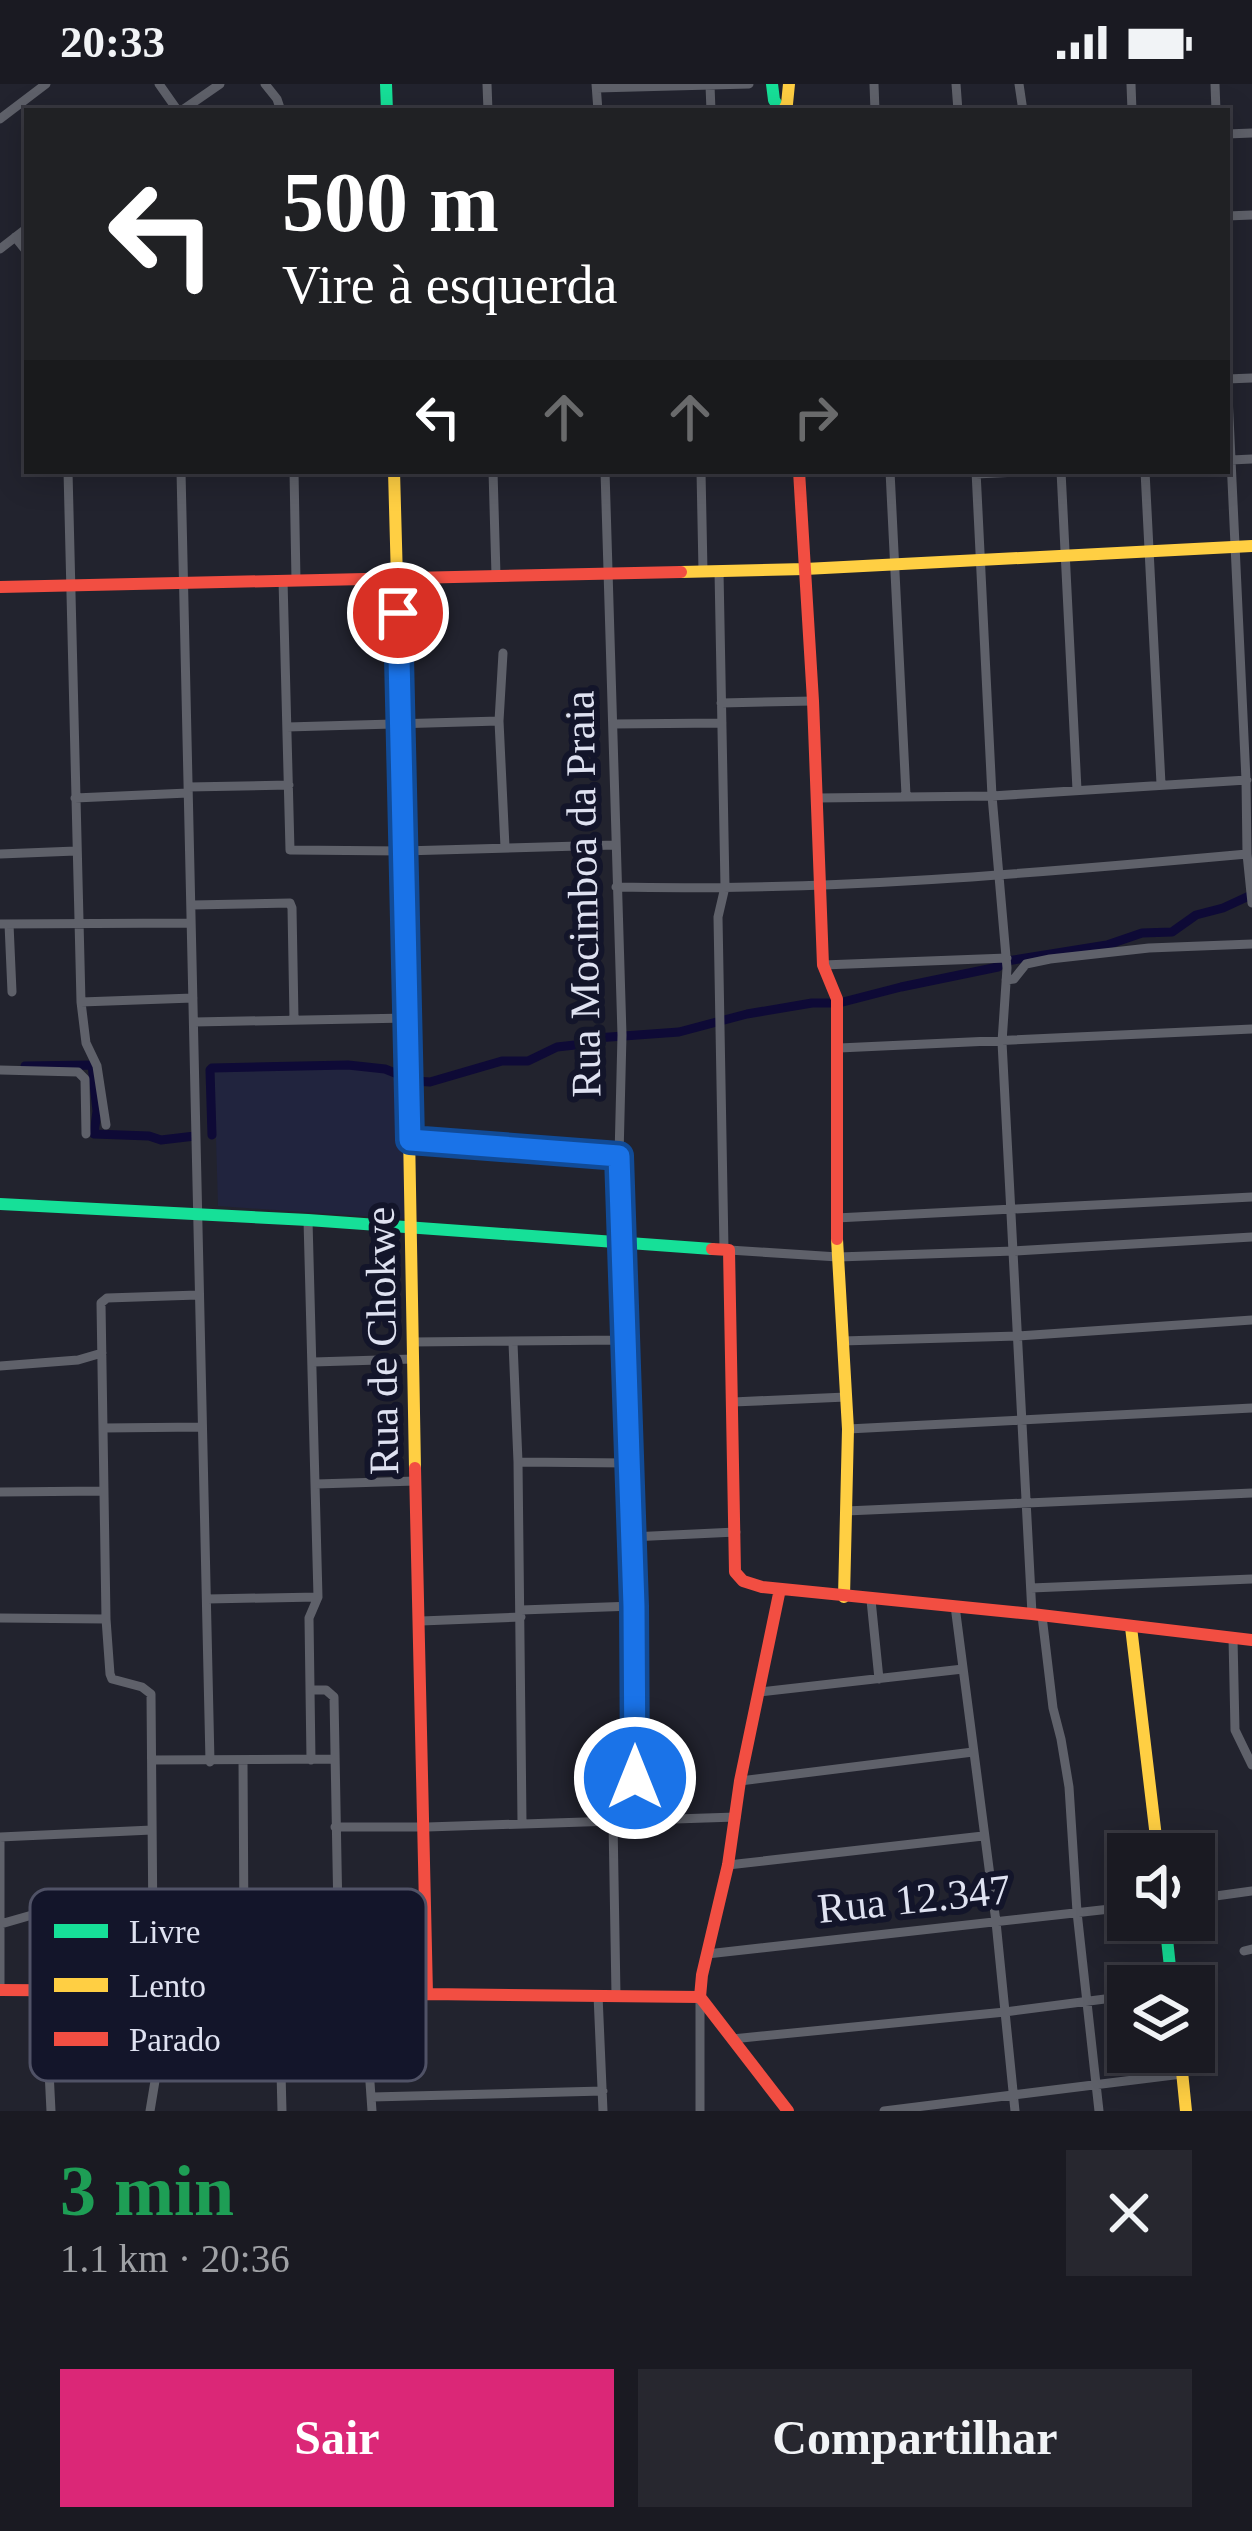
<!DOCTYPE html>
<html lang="pt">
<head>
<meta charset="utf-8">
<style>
  body { margin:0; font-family:"Times New Roman",serif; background:#27272f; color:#f1f3f6; height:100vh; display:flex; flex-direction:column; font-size:45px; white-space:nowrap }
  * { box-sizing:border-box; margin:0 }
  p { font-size:39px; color:#9fa1a5 }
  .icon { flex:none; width:66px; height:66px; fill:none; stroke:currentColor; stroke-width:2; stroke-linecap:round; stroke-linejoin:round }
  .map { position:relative; height:2027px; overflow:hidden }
  .details { display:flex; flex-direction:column; background:#1a1a22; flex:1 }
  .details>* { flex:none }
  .top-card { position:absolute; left:24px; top:24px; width:1206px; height:366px; border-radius:0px; box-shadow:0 6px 30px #0003,0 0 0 3px #383840; background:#202124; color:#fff; overflow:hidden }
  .fabs { position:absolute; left:1107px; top:1749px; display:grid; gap:24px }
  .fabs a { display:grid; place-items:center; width:108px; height:108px; border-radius:0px; background:#1a1a22; box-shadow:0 6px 30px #0003,0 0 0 3px #383840; font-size:60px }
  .pin { position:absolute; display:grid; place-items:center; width:102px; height:102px; color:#fff; margin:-51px; border:6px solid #fff; border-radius:50%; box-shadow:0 3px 12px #0007 }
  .me { position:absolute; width:132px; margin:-66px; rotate:0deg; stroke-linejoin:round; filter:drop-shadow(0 0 9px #0008) }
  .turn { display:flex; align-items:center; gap:42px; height:252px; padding:0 60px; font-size:54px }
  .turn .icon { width:156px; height:156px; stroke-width:2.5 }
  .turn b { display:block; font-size:84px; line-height:102px }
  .lanes { display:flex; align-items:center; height:114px; padding:0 60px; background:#0003; justify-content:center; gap:60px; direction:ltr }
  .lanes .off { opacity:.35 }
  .round { display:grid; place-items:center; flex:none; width:126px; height:126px; border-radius:0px; background:#27272f }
  .headline { display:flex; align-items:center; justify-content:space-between; height:204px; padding:0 60px }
  h1 { font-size:72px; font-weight:800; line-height:90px; color:#1e9e55 }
  .primary-button { display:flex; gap:24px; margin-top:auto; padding:24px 60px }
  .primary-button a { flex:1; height:138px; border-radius:0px; background:#db2777; color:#fff; font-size:48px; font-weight:800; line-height:138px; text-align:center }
  .primary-button a+a { background:#27272f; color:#f1f3f6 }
  .status { display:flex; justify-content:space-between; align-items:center; height:84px; padding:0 60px; background:#1a1a22; direction:ltr }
  .status svg { height:33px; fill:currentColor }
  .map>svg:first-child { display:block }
  .built { fill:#21243e }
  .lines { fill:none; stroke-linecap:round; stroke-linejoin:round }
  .canal { stroke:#0e0a36; stroke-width:9 }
  .street { stroke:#5f616a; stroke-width:9 }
  .fast { stroke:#16e098; stroke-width:12 }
  .slow { stroke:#ffcf43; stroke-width:12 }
  .jam { stroke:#f24e42; stroke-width:12 }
  .route-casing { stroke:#114b97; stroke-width:30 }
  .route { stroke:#1a73e8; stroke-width:21 }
  .labels { text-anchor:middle; stroke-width:12; stroke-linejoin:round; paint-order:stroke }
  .street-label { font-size:42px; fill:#dfe2f1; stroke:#13152a }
  .key { fill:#13152a; stroke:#505266; stroke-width:3 }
  .key-label { font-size:33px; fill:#dfe2f1 }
</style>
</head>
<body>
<div class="status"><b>20:33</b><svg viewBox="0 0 49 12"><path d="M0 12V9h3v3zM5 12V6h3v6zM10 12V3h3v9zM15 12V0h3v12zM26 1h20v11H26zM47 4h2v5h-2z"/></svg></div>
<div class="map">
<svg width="1252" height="2027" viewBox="0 0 1252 2027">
  <rect width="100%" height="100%" fill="#22232e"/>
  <path class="built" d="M334,982L381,987L403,995L405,1135L218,1122L214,985Z"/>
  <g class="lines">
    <path class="canal" d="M25,982L92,981L97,1027L94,1050L149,1052L161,1056L195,1052
      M212,1051L210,986L212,984L348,981L385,985L415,997L430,998L502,977H528L557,963L584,960L596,954L679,948L747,930L812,919H839L901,903L998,883L1007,877L1107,861L1142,849L1172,848L1196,831L1223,824L1249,812"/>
    <path class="street" d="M159,0L178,27
      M265,0L277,15L281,27
      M487,0L488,27
      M596,0L598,27
      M874,0L875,27
      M956,0L958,27
      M1019,0L1023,27
      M1131,0L1132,27
      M1215,0L1216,27
      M710,1L711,27
      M597,4L749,0
      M181,27L220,0
      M0,35L46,0
      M1227,50L1252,49
      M1227,132L1252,131
      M15,153L27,168
      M0,165L27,144
      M1227,290L1246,696L1247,770L1252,819
      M1227,295L1252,294
      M1231,376L1252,375
      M68,387L81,918L86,959L97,982L106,1041
      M181,387L210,1678
      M294,387L296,496
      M493,387L496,491
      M605,387L622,951L619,1072L634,1522L635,1736
      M701,387L703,487
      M890,387L906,711
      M976,387L992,712L1007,884L1002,958L1032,1530
      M1061,387L1077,706
      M1145,387L1161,700
      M976,390L1036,387
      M719,487L725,803L718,833L724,1165
      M283,496L290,766L403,767L615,761
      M503,569L499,637L505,763
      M721,619L813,617
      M613,640L722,639
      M287,643L499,637
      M188,703L289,701
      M75,714L188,709
      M817,714L992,712L1247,696
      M0,770L76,767
      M616,803C827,808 1037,789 1247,770
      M192,821L290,819L292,824L294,935
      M0,840L191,839
      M9,840L12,908
      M823,881L1007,874
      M1006,896L1014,895L1026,880L1050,875L1149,864L1252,860
      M81,918L193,914
      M194,938L408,934
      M839,964L1252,945
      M0,986L78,988L85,995L86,1050
      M409,1056L619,1072
      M836,1134L1252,1113
      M308,1136L318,1513L309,1534L311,1676
      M729,1166L838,1173L1014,1167L1252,1153
      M842,1257L1018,1252L1252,1236
      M412,1258L625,1256
      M513,1259L518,1378L522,1738
      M313,1278L413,1275
      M0,1282L78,1276L102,1269
      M733,1318L846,1313
      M104,1344L202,1343
      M848,1345L1252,1324
      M518,1378L629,1379
      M316,1400L416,1397
      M0,1408L104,1407
      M846,1427L1252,1409
      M631,1453L736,1448
      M1031,1504L1252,1495
      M207,1515L318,1513
      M871,1516L879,1595
      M955,1522L996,1838L1015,2027
      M521,1526L634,1522
      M1042,1532L1053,1624L1061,1655L1069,1703L1077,1828L1099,2027
      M0,1534L106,1535
      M421,1537L521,1533
      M1233,1554L1235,1646L1252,1681
      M759,1608L963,1585
      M152,1676L335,1675
      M243,1677L244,1847
      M740,1697L973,1668
      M613,1737L616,1911
      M335,1743H427L736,1733
      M0,1753L152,1746
      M0,1757V1906
      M728,1781L983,1752
      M1194,1815L1252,1807
      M1,1840L39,1829L101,1849L127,1853L326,1846L334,1843L338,1832L334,1613L326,1606H312
      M153,1850L151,1610L142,1603L112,1595L110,1590L106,1535L101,1219L107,1214L198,1211
      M1244,1867L1252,1865
      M707,1870L1128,1823
      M45,1907L51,2027
      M279,1910L282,2027
      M598,1911L603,2027
      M364,1913L372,2027
      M700,1913V2027
      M732,1955L1005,1928L1128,1912
      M372,2013L603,2007
      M150,2027L170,1907
      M884,2027L1182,1990"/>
    <path class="fast" d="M386,0L387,27
      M772,0L774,16L781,27
      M0,1120L308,1136L712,1165
      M1165,1836L1172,1902"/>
    <path class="slow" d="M783,27L787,20L789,0
      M394,387L403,713L415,1384
      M681,488L805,485L1252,462
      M837,1155L848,1345L844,1513
      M1131,1543L1158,1770
      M1180,1968L1186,2027"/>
    <path class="jam" d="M799,387L813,617L823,881L837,915V1155
      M0,503L681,488
      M712,1165L729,1166L735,1488L743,1497L762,1503L1032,1530L1252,1556
      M415,1384L427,1910
      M780,1505L740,1697L728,1781L702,1891L700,1913L788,2027
      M0,1906L170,1907L364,1913L427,1910L700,1913"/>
  </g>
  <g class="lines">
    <defs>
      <path id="route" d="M398,529L410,1056L619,1072L634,1522L635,1694"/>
    </defs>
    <use href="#route" class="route-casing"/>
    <use href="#route" class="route"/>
  </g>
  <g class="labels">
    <g class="street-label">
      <text transform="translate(582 810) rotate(-91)" y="15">Rua Mocimboa da Praia</text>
      <text transform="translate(381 1257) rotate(-91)" y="15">Rua de Chokwe</text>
      <text transform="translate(914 1814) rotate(-6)" y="15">Rua 12.347</text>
    </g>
  </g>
  <rect x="30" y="1805" width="396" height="192" rx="18" class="key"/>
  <rect x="54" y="1840" width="54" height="14" fill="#16e098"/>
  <rect x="54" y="1894" width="54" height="14" fill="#ffcf43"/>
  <rect x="54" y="1948" width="54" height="14" fill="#f24e42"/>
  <g class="key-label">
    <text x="129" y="1859">Livre</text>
    <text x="129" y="1913">Lento</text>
    <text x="129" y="1967">Parado</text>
  </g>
</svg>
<div class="fabs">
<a><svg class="icon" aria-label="sound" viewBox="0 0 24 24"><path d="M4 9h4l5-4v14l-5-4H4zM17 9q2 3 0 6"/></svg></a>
<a><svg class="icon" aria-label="layers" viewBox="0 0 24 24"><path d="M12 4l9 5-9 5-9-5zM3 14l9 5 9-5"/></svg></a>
</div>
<div class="pin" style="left:398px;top:529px;background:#d93025"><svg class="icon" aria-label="arrive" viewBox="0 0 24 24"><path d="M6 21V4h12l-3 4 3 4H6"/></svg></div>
<svg class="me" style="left:635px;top:1694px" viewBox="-20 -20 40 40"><circle r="17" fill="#1a73e8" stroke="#fff" stroke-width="3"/><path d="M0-11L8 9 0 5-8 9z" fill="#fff"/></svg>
<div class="top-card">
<div class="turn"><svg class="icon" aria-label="left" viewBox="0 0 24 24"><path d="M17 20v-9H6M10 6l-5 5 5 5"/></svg><div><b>500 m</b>Vire à esquerda</div></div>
<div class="lanes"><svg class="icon" aria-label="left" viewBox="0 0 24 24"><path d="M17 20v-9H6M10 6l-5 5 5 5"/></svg><svg class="icon off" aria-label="ahead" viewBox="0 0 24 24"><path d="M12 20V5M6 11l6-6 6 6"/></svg><svg class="icon off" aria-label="ahead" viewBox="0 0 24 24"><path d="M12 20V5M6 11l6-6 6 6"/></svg><svg class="icon off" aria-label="right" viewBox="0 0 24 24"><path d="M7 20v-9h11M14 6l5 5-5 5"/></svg></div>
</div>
</div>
<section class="details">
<div class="headline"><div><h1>3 min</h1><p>1.1 km · 20:36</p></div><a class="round"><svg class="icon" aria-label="close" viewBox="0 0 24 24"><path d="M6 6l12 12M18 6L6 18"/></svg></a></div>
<div class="primary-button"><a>Sair</a><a>Compartilhar</a></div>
</section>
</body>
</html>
